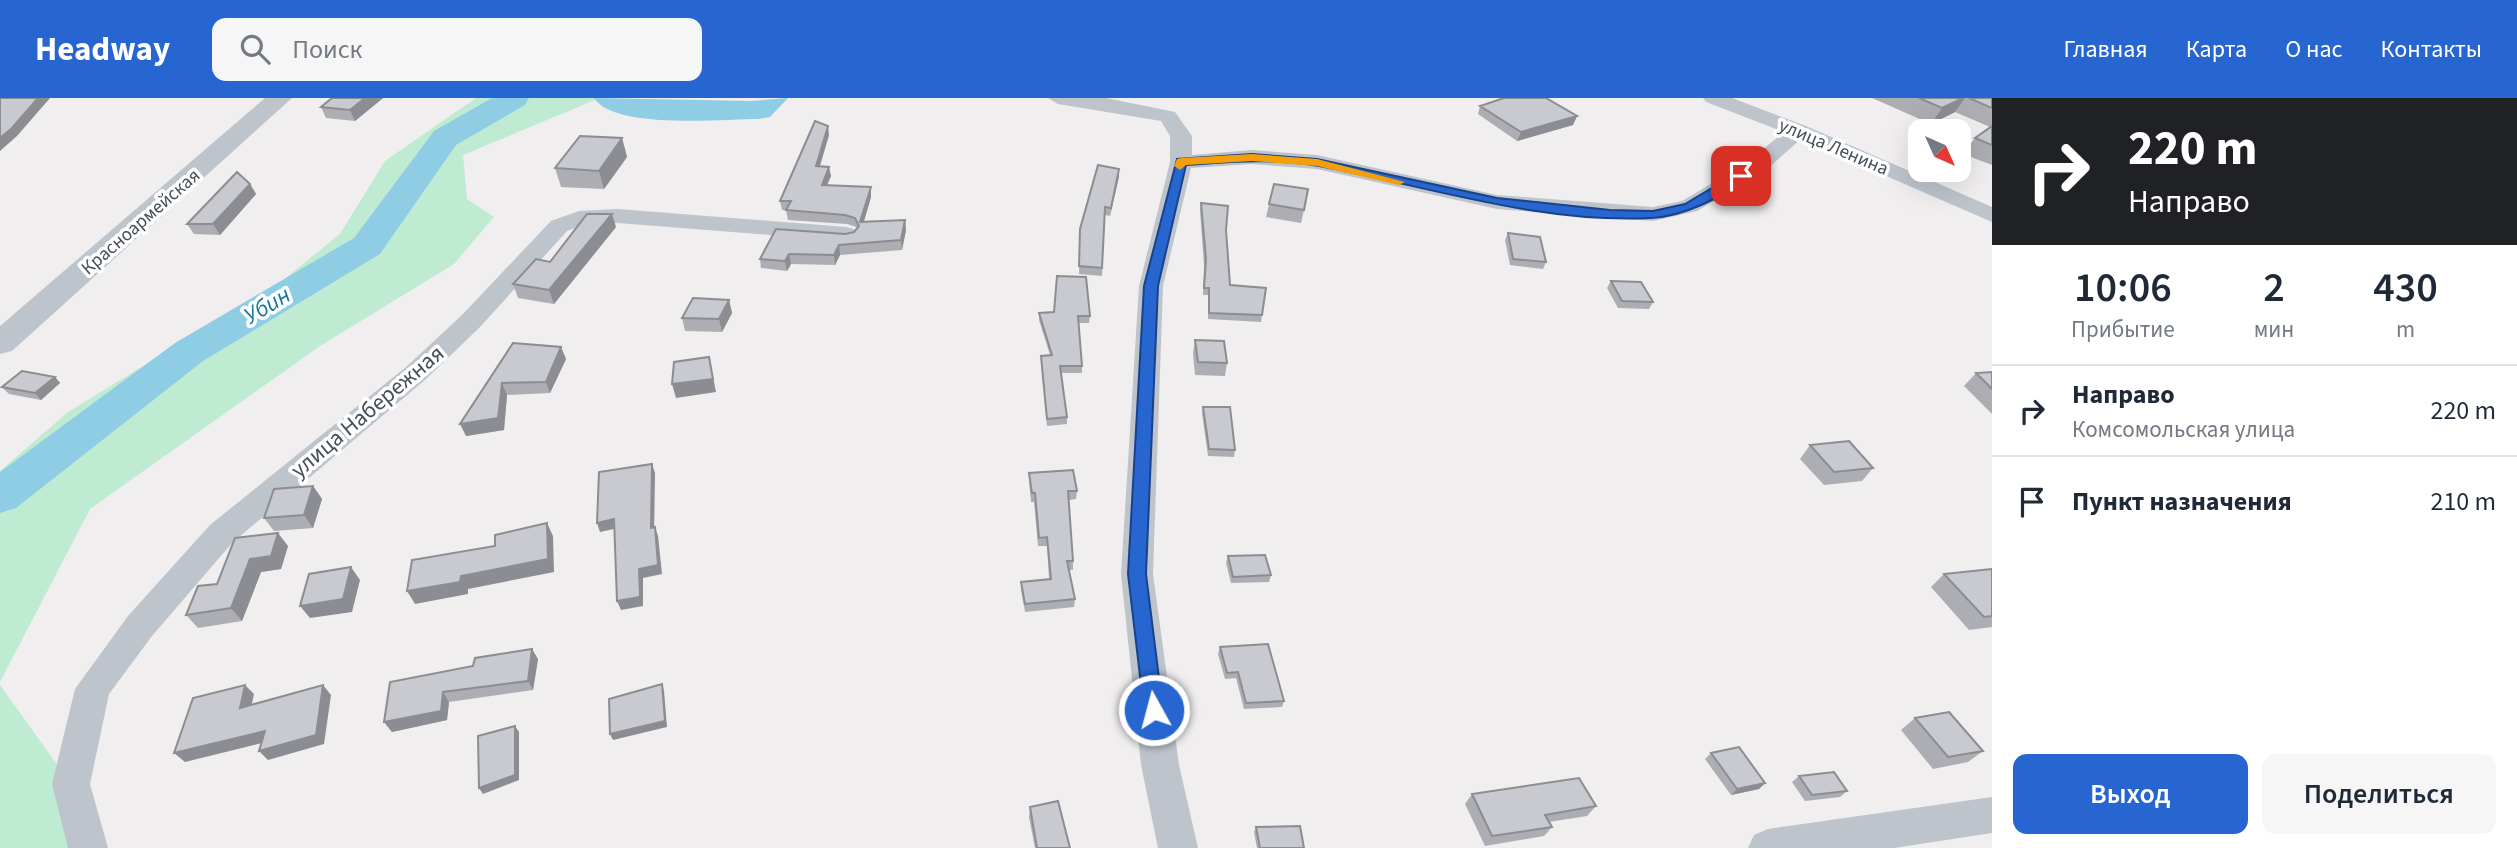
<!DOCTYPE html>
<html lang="ru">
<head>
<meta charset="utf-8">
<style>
  body { margin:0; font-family:"Source Sans 3",sans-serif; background:#f6f6f7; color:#1f2937; height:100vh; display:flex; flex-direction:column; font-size:26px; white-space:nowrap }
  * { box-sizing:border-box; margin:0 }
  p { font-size:23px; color:#747a83 }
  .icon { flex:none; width:38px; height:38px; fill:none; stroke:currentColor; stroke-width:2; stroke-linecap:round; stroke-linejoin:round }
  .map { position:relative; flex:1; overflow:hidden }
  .panel { display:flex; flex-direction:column; background:#fff; width:525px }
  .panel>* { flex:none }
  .guide { background:#202124; color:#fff; overflow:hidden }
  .needle { width:46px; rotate:135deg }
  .tools { position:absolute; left:1908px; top:21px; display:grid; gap:14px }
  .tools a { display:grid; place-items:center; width:63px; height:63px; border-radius:14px; background:#fff; box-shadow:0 7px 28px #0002; font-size:35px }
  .pin { position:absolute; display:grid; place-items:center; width:60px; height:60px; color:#fff; margin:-30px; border-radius:14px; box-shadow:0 4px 10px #0006 }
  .me { position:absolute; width:77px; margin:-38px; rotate:353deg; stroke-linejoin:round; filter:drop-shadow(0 0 5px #0008) }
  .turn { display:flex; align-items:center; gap:24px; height:147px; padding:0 21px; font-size:32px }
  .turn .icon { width:91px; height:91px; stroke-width:2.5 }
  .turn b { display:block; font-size:49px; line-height:60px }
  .eta { display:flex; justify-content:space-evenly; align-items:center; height:119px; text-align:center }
  .eta b { font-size:42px; font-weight:600; line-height:49px }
  .cta { display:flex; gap:14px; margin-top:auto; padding:14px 21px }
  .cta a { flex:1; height:80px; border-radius:14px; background:#2766d1; color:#fff; font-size:28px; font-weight:600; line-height:80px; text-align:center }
  .cta a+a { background:#f6f6f7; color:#1f2937 }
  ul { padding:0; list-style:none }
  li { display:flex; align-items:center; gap:21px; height:91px; padding:0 21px; border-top:2px solid #e0e1e3 }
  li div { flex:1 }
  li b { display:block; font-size:26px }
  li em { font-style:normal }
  header { display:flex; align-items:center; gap:42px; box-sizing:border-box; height:98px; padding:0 35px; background:#2766d1; color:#fff }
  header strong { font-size:33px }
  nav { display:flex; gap:38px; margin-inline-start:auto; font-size:24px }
  .search { width:490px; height:63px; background:#f6f6f7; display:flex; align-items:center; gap:18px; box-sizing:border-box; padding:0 24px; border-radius:14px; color:#747a83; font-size:26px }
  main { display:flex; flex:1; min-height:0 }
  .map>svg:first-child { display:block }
  .green { fill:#bfebd3 }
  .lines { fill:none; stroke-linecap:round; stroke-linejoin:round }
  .river { fill:#8fcde5; fill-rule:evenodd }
  .minor { fill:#bdc4cc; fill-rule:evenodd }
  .tertiary { fill:#bdc4cc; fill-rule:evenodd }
  .wall { fill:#acaeb3 }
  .shaded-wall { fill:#8c8d92 }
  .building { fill:#c8cad0; stroke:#8c8d92; stroke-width:2 }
  .route { fill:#2766d1; stroke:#194288; stroke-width:2 }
  .slow { fill:#f59e0b }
  .labels { text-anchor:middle; stroke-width:7; stroke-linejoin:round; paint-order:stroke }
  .far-street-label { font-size:19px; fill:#47505a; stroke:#fff }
  .street-label { font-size:23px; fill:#47505a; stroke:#fff }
  .water-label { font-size:24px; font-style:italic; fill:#17789d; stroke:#fff }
</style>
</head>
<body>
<header>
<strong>Headway</strong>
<div class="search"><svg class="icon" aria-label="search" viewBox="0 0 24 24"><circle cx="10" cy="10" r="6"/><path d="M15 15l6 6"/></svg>Поиск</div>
<nav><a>Главная</a><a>Карта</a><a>О нас</a><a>Контакты</a></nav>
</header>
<main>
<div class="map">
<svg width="1992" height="750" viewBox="0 0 1992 750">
  <rect width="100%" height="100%" fill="#f0eeee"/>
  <path class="green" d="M476,0H600L463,57L467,101L494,119L454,166L320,248L90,411L0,584V373L68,314L283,182L340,136L385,63Z
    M0,587L71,686L90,750H0Z"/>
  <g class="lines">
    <path class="river" d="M492,0H529L525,7L456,47L380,156L203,263L16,410L0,415V374L175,245L354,140L434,33Z
      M594,0L751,3L788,0L770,19L759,21C722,21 615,32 594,0Z"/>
    <path class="minor" d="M1048,0H1106L1175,14L1192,38V57L1252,52L1317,57L1497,97L1653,109L1682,103L1699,93L1750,62L1784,34L1706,4L1703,0H1732L1806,28L1992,109V124L1801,41L1766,72L1697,113L1653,123L1497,111L1317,71L1252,66L1191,70L1163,188L1153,476L1179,667L1198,750H1158L1141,667L1121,476L1139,188L1170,64V38L1161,23L1058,6Z
      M618,111L846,129L854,131L858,136L854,141L846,143L618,125L583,127L567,133L480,229L426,281L232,445L152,538L109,596L90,686L108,750H68L52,686L75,591L128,518L210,427L406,269L462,217L551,123L579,113Z
      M1992,699V735L1894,750H1748L1754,737L1768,731Z"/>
    <path class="tertiary" d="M265,0H292L12,253L0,256V228Z"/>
  </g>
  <path class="wall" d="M332,0H383L355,23L326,20L321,9Z
    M1872,0H1992V67L1963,56L1975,40L1990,29L1955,14L1931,26Z
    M1480,8L1577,18L1573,27L1517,43L1478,16Z
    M829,37L820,68L831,78L827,87L871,99L864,123L905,122L906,132L902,152L840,157L835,167L791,166L787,173L761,170L760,161L854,134L857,131L856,129L847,126L788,122L786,112H782L780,103Z
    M622,40L627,59L604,91L561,89L555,70Z
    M1119,71L1110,118L1105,117L1102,178L1079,176L1080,131Z
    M250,86L256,96L220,137L194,136L187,126Z
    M1274,86L1304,112L1301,125L1266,119Z
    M1201,105L1226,132L1230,187L1262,217L1261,224L1208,221V197H1203L1204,168L1200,112Z
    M616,129L554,206L518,200L513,186L550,164Z
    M1508,135L1546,164L1543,171L1510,167L1505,142Z
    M1611,183L1653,204L1649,211L1618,210L1607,190Z
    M729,202L732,215L722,234L685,233L682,220Z
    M1039,215L1090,218L1089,225H1078L1082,268V275H1061L1067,319V326L1047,328L1041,265V258L1050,257L1039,222Z
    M1195,242L1227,265L1225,278L1195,277L1193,255Z
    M513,245L561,249L566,261L550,295L507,297L504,332L466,338Z
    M1992,274V316L1964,288L1976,275Z
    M55,279L60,285L41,302L9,296L2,289Z
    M1203,309L1235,352L1234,359L1208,358L1202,315Z
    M1810,347L1873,370L1862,383L1824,387L1800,361Z
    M1029,375L1077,393L1076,401L1069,402L1073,463V472H1069L1075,501L1074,509L1025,514L1021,492V484L1049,481L1047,448H1038L1034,404H1031L1029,383Z
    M313,388L322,401L313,430L274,433L264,420Z
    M288,448L281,471L261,474L242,523L198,530L186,517L217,486Z
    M1228,458L1271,477L1269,484L1231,485L1226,465Z
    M1992,471V529L1969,532L1931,489L1944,476Z
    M1220,549L1284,603L1282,609L1244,611L1236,580L1225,581L1218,556Z
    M538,561L533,592L449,604L447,622L392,634L384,624L390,584Z
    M1915,620L1983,653L1968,664L1933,671L1901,632Z
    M1711,655L1765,685L1759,691L1731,697L1705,661Z
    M1799,678L1847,693L1840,699L1805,703L1792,684Z
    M1472,696L1596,708L1587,718L1549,724L1552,729L1544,738L1485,748L1465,706Z
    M1030,709L1070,750H1035L1029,719Z
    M1256,729L1304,750H1257L1254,734Z"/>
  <path class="shaded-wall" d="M38,0H50L17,38L0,53V40Z
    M365,0H383L355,23L350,12Z
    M1963,0H1965L1955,14L1931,26L1942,10Z
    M1577,18L1573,27L1517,43L1521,34Z
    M828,28L829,37L817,77L816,68Z
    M622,40L627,59L604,91L599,73Z
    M829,69L831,78L823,96L822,87Z
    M1119,71V79L1110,118L1111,110Z
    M250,86L256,96L220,137L213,126Z
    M871,89V99L861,133L860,124Z
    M612,116L616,129L554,206L549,192Z
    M905,122L906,132L902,152L901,142Z
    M839,147L840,157L835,167L834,157Z
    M789,156L791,166L787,173L785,163Z
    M729,202L732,215L722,234L719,221Z
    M561,249L566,261L550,295L546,284Z
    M709,259L716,294L676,300L672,286Z
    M55,279L60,285L41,302L35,295Z
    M502,285L507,297L504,332L466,338L460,326Z
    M652,366L655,375L654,439L651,430Z
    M313,388L322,401L313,430L304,417Z
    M614,421L618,430L600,434L597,425Z
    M547,425L553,438L554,474L468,491V496L415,506L407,493L461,478Z
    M655,429L658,438L662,476L643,480V508L621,512L617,503L639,471Z
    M278,435L288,448L281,471L261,474L242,523L231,510L250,461Z
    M351,469L360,482L352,514L310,520L300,508Z
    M532,551L538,561L533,592L528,583Z
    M662,586L664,593L667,629L613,642L610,636Z
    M245,587L254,596L249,619L240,610Z
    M323,587L331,597L324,646L268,662L259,653Z
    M443,594L449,604L447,622L392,634L384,624Z
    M515,628L519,634V682L483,696L479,690Z
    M265,633L274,642L185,664L174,655Z
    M1765,685L1759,691L1731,697L1737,691Z"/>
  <path class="building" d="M0,0H38L12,30L0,40Z
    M332,0H365L350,12L321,9Z
    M1504,0H1546L1577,18L1521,34L1480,8Z
    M1919,0H1963L1942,10Z
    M1969,0H1992V10Z
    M815,23L828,28L816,68L829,69L822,87L871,89L860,124L905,122L901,142L839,147L834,157L789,156L785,163L760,161L776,131L845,136L854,134L859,128L855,120L845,117L786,112L791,103H780Z
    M1992,28V47L1975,40Z
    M580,38L622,40L599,73L555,70Z
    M1098,67L1119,71L1111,110L1105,109L1102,170L1079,168L1080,131Z
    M237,74L250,86L213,126H187Z
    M1274,86L1308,91L1304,112L1269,106Z
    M1201,105L1228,108L1226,132L1230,187L1266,190L1262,217L1209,215V190H1204L1206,161Z
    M587,116H612L549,192L513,186L536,161L550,164Z
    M1508,135L1540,139L1546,164L1513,161Z
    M1057,178L1086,179L1090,218H1078L1082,268H1060L1067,319L1047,321L1041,258L1052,257L1039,215L1054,214Z
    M1611,183L1641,184L1653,204L1622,203Z
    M693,200L729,202L719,221L682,220Z
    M1195,242L1224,243L1227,265L1198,264Z
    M513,245L561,249L546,284L502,285L498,320L460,326Z
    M709,259L713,281L672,286L674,264Z
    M22,273L55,279L35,295L2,289Z
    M1992,274V291L1976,275Z
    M1203,309H1230L1235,352L1209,351Z
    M1849,343L1873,370L1834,374L1810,347Z
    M652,366L651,430L655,429L658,467L639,471L640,499L617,503L614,421L597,425L599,374Z
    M1073,372L1077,393H1068L1073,463H1067L1075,501L1025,506L1021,484L1051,481L1047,439L1039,440L1035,395H1032L1029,375Z
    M313,388L304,417L264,420L274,391Z
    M547,425L548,461L461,478L460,484L407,493L412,462L495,448V437Z
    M278,435L271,458L250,461L231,510L186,517L198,488L217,486L235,440Z
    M1265,457L1271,477L1233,479L1228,458Z
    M351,469L343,501L300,508L309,476Z
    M1992,471V518L1984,519L1944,476Z
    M1268,546L1284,603L1246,605L1238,574L1227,575L1220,549Z
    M532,551L528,583L443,594L441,613L384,624L390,584L473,568L475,560Z
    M662,586L665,623L610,636L609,601Z
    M245,587L240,610L323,587L316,637L259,653L265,633L174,655L193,600Z
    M1949,614L1983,653L1948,659L1915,620Z
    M515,628V677L479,690L478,638Z
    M1739,649L1765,685L1737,691L1711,655Z
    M1834,674L1847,693L1812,697L1799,678Z
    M1579,680L1596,708L1545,717L1552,729L1492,738L1472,696Z
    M1058,703L1070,750H1037L1030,709Z
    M1300,728L1304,750H1260L1256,729Z"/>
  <path class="route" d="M1252,56L1317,61L1497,100L1610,112L1653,113L1685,106L1737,75L1747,78C1726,99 1681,119 1651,120C1540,126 1427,88 1319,68C1276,60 1230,64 1186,67L1158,188L1146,476L1163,612L1161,618L1154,621L1147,618L1144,612L1128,476L1144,188L1177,61Z"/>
  <path class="slow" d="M1252,56L1317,61L1405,84L1399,87L1317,68L1252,63L1186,67L1180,72L1174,68L1177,61L1181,60Z"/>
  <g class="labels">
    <g class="far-street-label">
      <text transform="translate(1834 48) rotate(23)" y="7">улица Ленина</text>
      <text transform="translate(140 123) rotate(-41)" y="7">Красноармейская</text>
    </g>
    <g class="street-label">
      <text transform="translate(367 313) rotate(-40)" y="8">улица Набережная</text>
    </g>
    <g class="water-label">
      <text transform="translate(267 207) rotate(-31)" y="8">Убин</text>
    </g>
  </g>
</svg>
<div class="tools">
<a><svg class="needle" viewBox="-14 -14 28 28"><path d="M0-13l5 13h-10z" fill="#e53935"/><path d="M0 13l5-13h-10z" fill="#747a83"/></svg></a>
</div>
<div class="pin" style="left:1741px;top:78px;background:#d93025"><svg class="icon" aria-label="arrive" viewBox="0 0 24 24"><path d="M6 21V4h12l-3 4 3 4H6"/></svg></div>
<svg class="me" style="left:1154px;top:612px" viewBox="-20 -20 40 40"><circle r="17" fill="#2766d1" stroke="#fff" stroke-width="3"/><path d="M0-11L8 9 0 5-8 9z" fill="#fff"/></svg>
</div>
<section class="panel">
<div class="guide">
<div class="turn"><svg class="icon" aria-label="right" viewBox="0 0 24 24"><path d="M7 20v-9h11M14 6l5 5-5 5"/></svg><div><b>220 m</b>Направо</div></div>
</div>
<div class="eta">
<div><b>10:06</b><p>Прибытие</p></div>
<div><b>2</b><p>мин</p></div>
<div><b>430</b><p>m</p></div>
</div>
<ul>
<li><svg class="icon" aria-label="right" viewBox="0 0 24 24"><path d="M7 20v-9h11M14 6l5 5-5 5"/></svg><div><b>Направо</b><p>Комсомольская улица</p></div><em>220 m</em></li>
<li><svg class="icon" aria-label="arrive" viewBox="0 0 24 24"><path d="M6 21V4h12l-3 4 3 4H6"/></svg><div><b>Пункт назначения</b></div><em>210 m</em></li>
</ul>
<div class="cta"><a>Выход</a><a>Поделиться</a></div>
</section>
</main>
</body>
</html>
